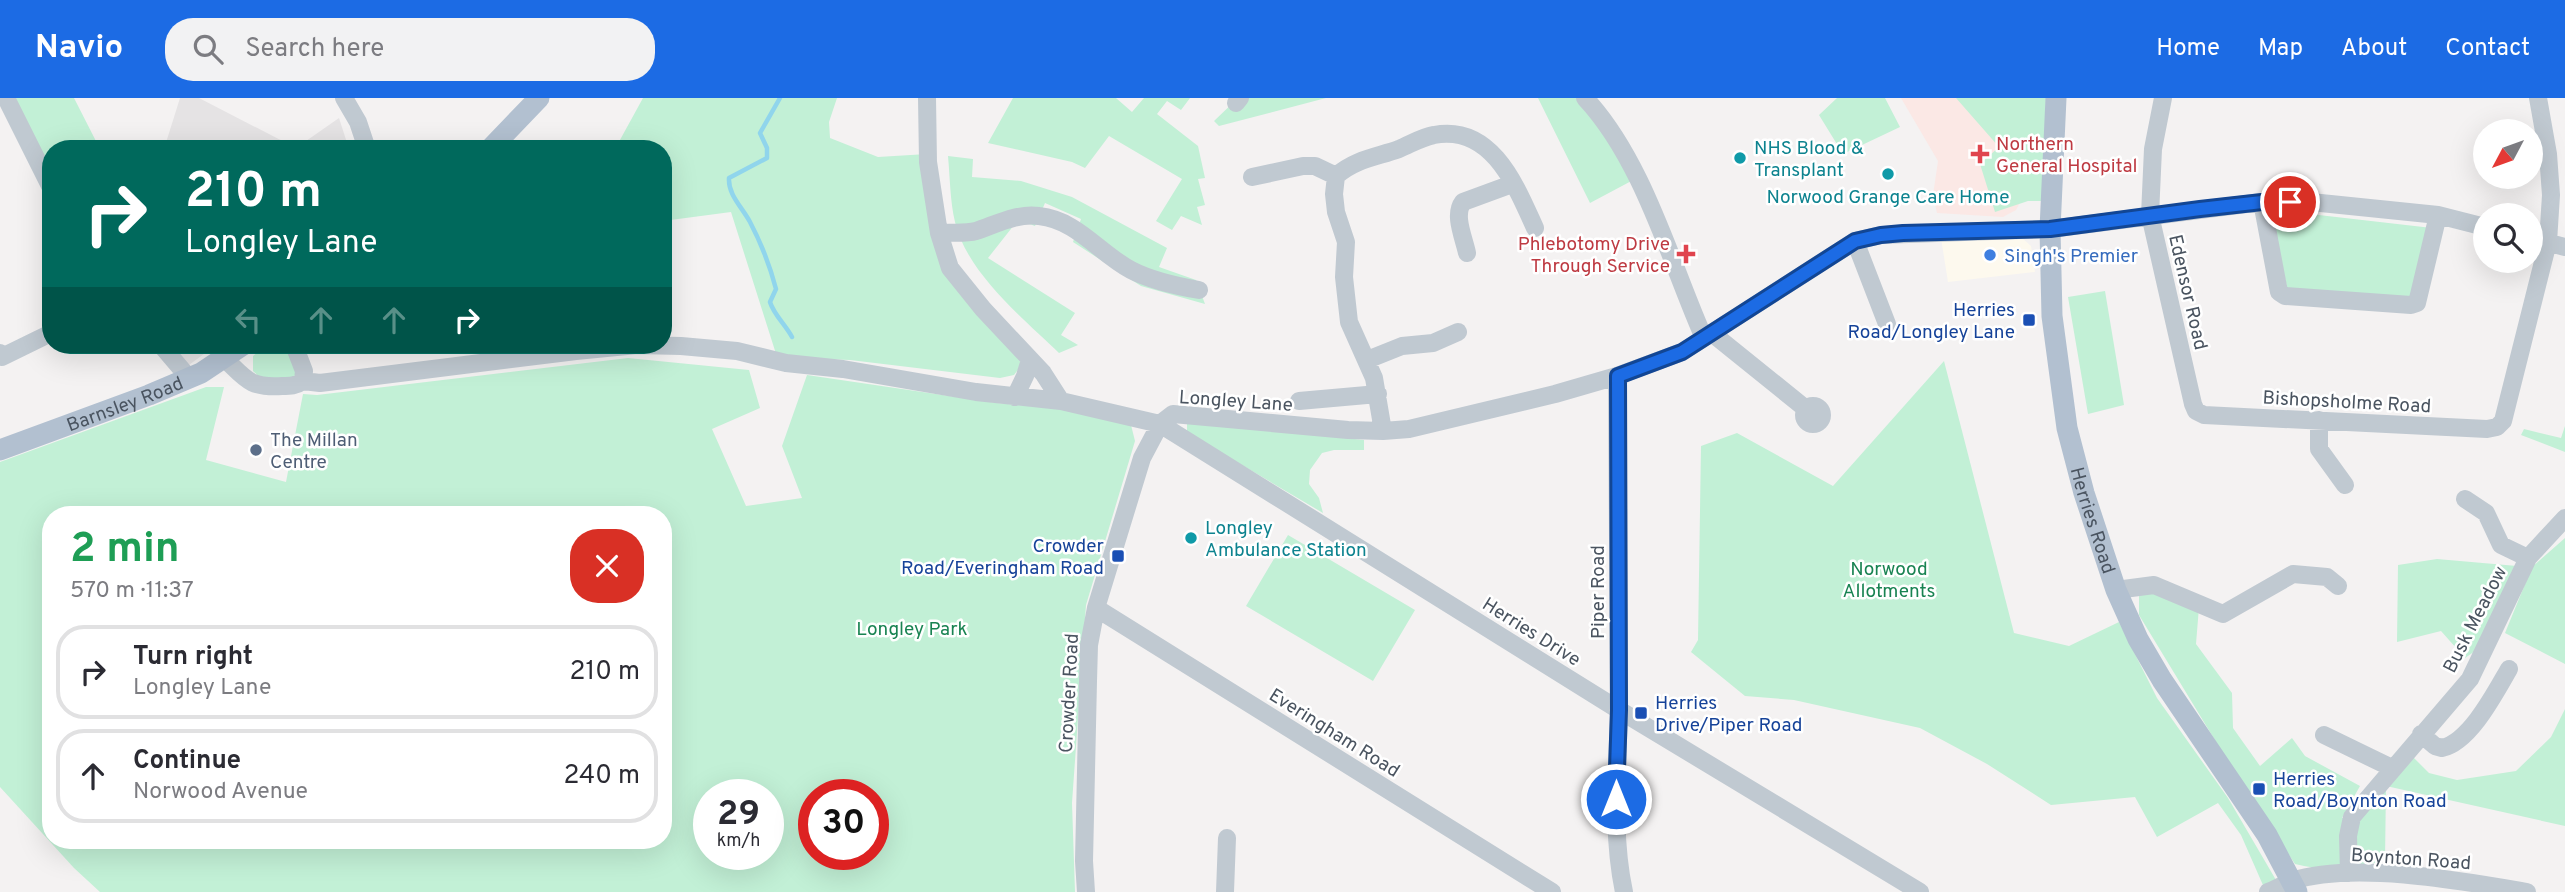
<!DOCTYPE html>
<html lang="en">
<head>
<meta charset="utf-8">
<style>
  body { margin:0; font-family:Overpass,sans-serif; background:#f2f2f3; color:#2b2b33; height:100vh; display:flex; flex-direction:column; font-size:26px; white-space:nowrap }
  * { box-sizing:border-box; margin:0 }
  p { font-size:23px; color:#7c7c81 }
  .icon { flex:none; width:38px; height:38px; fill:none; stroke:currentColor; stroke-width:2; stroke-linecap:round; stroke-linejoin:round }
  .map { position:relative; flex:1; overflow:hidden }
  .drawer { position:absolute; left:42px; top:408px; width:630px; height:343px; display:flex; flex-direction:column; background:#fff; border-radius:28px; box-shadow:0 7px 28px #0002 }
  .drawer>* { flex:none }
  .hud { position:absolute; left:42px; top:42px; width:630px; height:214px; border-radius:28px; box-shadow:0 7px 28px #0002; background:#00695c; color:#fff; overflow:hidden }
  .needle { width:46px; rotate:229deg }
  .tools { position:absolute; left:2473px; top:21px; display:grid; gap:14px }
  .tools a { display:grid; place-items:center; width:70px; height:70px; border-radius:50%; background:#fff; box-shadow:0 7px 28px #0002; font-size:35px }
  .speed { position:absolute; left:693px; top:681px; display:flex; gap:14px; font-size:35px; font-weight:700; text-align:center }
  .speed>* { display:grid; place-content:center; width:91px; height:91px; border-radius:50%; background:#fff; box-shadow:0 7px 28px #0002; line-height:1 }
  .speed small { font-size:18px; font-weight:400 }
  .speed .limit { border:10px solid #d22; background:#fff; color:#111 }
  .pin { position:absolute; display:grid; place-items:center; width:60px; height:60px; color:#fff; margin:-30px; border:4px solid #fff; border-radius:50%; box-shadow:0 2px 7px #0007 }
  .me { position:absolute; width:77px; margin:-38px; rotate:0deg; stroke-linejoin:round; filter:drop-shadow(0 0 5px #0008) }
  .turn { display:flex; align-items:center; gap:24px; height:147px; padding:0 28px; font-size:32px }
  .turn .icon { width:91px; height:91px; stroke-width:2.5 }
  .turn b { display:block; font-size:49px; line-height:60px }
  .lanes { display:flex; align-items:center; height:66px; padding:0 28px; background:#0003; justify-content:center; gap:35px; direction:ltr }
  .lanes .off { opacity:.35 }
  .round { display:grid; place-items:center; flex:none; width:74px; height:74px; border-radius:28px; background:#f2f2f3 }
  .overview { display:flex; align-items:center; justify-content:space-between; height:119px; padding:0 28px }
  h1 { font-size:42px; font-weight:700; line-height:52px; color:#1e9e55 }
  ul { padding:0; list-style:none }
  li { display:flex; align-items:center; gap:21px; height:94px; margin:0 14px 10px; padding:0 14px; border:4px solid #e1e1e2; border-radius:28px }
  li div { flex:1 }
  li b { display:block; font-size:26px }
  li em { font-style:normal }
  header { display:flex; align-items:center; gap:42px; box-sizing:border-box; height:98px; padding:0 35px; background:#1c6be4; color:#fff }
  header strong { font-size:33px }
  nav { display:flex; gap:38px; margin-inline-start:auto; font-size:24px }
  .search { width:490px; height:63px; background:#f2f2f3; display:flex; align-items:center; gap:18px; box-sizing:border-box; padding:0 24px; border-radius:28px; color:#7c7c81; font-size:26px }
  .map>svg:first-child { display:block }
  .commercial { fill:#fdf9ee }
  .education { fill:#e5e3e4 }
  .medical { fill:#fbe8e5 }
  .green { fill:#c2f0d6; fill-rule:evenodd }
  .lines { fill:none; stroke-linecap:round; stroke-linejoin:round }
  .stream { stroke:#90d5ec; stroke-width:4.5 }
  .minor { stroke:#c0c9d1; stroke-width:18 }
  .major { stroke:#b2c0d0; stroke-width:21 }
  .route-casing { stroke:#124694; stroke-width:18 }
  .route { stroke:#1c6be4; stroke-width:12 }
  .health-dot { fill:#e0444e; stroke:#fff; stroke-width:2.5 }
  .culture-dot { fill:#0f9aa8; stroke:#fff; stroke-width:2.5 }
  .shop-dot { fill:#3f7fe0; stroke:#fff; stroke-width:2.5 }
  .transit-dot { fill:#1a4fb4; stroke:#fff; stroke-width:2.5 }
  .service-dot { fill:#5c6f8a; stroke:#fff; stroke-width:2.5 }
  .labels { text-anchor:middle; stroke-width:5; stroke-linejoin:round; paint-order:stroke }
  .health-label { font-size:19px; fill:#be3a42; stroke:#fff; text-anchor:start }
  .culture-label { font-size:19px; fill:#0d838f; stroke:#fff; text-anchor:start }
  .shop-label { font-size:19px; fill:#366cbe; stroke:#fff; text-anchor:start }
  .street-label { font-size:19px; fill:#4a5460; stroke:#fff }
  .transit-label { font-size:19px; fill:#164399; stroke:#fff; text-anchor:end }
  .service-label { font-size:19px; fill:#4e5e75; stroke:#fff; text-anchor:start }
  .park-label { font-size:19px; fill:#198352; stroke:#fff }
</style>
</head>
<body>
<header>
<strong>Navio</strong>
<div class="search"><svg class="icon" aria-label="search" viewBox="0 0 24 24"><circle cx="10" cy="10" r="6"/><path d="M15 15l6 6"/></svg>Search here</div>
<nav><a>Home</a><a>Map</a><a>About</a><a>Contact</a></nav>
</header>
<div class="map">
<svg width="2565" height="794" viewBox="0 0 2565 794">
  <rect width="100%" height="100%" fill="#f4f2f2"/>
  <path class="commercial" d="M1941,140H2022L2031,148L2035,174L1948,184Z"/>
  <path class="education" d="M180,0H199L296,50L339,20L349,51H164Z
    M170,247H216L189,267Z"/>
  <path class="medical" d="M1901,0H2028L2025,95L2016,112L2003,119L1937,115L1933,97L1938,63Z"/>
  <path class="green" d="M14,0H74L100,51H51V77Z
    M643,0H837L829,24L830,40L878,59L927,56L948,164L1020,258L1021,268L1014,277L1000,280L850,262L777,259L731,114L663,123V51H615Z
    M1013,0H1116L1132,14L1144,0H1190L1181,12L1167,3L1157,16L1198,48L1205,80L1198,81L1205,107L1197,109L1202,127L1181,118L1172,132L1156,123L1182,81L1109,38L1085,70L1072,64L988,45Z
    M1238,0H1326L1219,28L1214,23Z
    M1538,0H1578L1637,80L1590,105Z
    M1837,0H1885L1900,29L1843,56L1819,17Z
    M1956,0H2046L2042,103H2028L1995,114L1980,66L1999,49Z
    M948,58L973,61L972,79L1021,83L1072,99L1167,150L1159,169L1196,182L1205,206L1141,188L1073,144L1081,121L1045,105L1035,128L1018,122L988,160L1075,215L1061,237L1078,247L1059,255C1023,220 967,175 955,124C950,103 950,79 948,58Z
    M2276,112L2432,130L2411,199L2288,194L2276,139Z
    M2105,193L2124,307L2088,316L2068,199Z
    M266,247H286L297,276L293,279L262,281L253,273V258Z
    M628,260L749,272L760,310L712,331L746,408L802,400L782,348L807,277L997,305L1124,317L1131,327L1135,343L1086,507L1072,705L1075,794H100L74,770L0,689V364L206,289H224L206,362L286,384L303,296L317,297ZM51,416H663V742H51ZM709,696H768V756H709ZM814,696H873V756H814Z
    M1944,263L2014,535L2069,548L2119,524L2157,600L2228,700L2283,794H2266L2241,737L2218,705L2157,739L2135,699L2051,707L1987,666L1920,630L1794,602L1745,598L1691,554L1698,542L1701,348L1737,335L1833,388Z
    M1192,324L1364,342V352H1334L1322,355L1310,372L1309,386L1319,400L1323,415L1191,337L1187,333V326Z
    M2565,328V354L2521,337L2524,331L2561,340Z
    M1288,437L1415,512L1373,583L1246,508Z
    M2565,440V566L2505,535L2532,469Z
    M2437,461L2517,468L2475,553L2465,560L2441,533L2397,544L2398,467Z
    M2157,494L2199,509L2196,546L2232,595L2233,630L2260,668L2292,640L2305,658L2360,688L2342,720L2361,717L2385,688L2413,659L2429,675L2457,682L2516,673L2551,639L2565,611V728L2386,688L2385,762C2355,771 2325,774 2295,766L2244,690L2139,517V496Z"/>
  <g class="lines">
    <path class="stream" d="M780,0L760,35L767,50V60L729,80C728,97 742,109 750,124C761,145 770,168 776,191L770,204C774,217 785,226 792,239"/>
    <path class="minor" d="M6,0L51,90
      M344,0L358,24L367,51
      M927,0L928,64L939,135L950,170L983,211L1043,275L1061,303
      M1585,0C1643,62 1670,163 1704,240
      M2163,0L2153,51L2150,117L2193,306L2196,313L2204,317L2487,331L2497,329L2503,323L2548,144L2551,97L2548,56L2538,0
      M1236,5L1240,0
      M1252,79L1303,68H1315L1336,78
      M2262,104L2279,194L2285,198L2411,207L2417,205L2438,117
      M939,135C951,134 965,136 976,133C997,126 1017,115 1039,118C1077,122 1099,155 1131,172C1152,183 1176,188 1199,192
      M2530,140L2565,149
      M1855,143L1887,226
      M1467,155C1464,140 1453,117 1463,104L1512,86
      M1713,236L1806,311
      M161,247L189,280
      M294,247L304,273L303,283
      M0,255L2,259L51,235
      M224,260C246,281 249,290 282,288C290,288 296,288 303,283L320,285L576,253L637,247L681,248L737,253L786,265L843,271L976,294L1061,303L1160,326L1619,612L1920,794
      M1367,262L1402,248L1433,245L1458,234
      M1617,278C1618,388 1619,498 1619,608C1618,670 1611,733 1624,794
      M1015,299L1025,278L1030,262
      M1299,303L1378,296
      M1804 317a9 9 0 1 1 18 0a9 9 0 1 1-18 0Z
      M2319,322V351L2345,387
      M1383,333L1374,280L1349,224L1344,179L1346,144L1336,114L1334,96L1336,78C1355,61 1377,59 1399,51C1411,46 1422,39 1434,37C1492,26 1516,88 1535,130
      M2465,401L2486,415L2501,447L2528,460
      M2116,492L2154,487L2223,516L2293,476L2327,479L2338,488
      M1096,510L1552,794
      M2421,636L2435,648L2442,650C2470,644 2495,595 2509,571
      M2324,637L2392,670
      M2349,775L2348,738L2352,719L2470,581L2528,460L2565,420
      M1086,794L1084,763L1088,583L1089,547L1096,510L1142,360L1160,326L1173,316L1348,332L1383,333L1409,331L1555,296L1617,278L1682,254L1855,143L1881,137L2050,131L2262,104H2311L2438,117L2485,129
      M1225,794L1227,740
      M2268,794C2276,791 2284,786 2292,783C2353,763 2463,783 2527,794"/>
    <g class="major">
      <path id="s1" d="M2056,0L2050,131L2052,218L2067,330L2084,395L2116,492L2138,541L2162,582L2267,737L2297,794"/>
      <path d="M490,51L539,0"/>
      <path id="s2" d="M0,352L149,297L201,275L243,247"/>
    </g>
  </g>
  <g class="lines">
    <defs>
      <path id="route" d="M1616,701L1619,612L1618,278L1682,254L1855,143L1881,137L1903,135L2050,131L2200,111L2262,104H2290"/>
    </defs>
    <use href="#route" class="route-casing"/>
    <use href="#route" class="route"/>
  </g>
  <g class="health-dot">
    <path d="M1976.5 45.5h7v7h7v7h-7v7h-7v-7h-7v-7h7z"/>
    <path d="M1682.5 145.5h7v7h7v7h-7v7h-7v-7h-7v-7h7z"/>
  </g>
  <g class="culture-dot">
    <circle cx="1740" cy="60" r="7"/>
    <circle cx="1888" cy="76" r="7"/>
    <circle cx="1191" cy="440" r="7"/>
  </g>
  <circle class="shop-dot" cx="1990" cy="157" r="7"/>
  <g class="transit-dot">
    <rect x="2022" y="215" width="14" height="14" rx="3.5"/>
    <rect x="1111" y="451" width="14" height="14" rx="3.5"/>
    <rect x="1634" y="608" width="14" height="14" rx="3.5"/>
    <rect x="2252" y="684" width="14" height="14" rx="3.5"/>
  </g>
  <circle class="service-dot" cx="256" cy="352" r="7"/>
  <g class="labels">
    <g class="health-label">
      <text x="1996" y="52">Northern<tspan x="1996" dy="22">General Hospital</tspan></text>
      <text x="1670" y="152" text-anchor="end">Phlebotomy Drive<tspan x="1670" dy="22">Through Service</tspan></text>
    </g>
    <g class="culture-label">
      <text x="1754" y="56">NHS Blood &amp;<tspan x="1754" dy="22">Transplant</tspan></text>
      <text x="1888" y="105" text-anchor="middle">Norwood Grange Care Home</text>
      <text x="1205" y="436">Longley<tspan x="1205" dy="22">Ambulance Station</tspan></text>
    </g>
    <g class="shop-label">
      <text x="2004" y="164">Singh's Premier</text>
    </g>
    <g class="street-label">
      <text transform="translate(2189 194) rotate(77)" y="7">Edensor Road</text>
      <text transform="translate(1236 302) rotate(4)" y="7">Longley Lane</text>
      <text transform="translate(2347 303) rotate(3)" y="7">Bishopsholme Road</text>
      <text dy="7" stroke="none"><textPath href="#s2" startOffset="133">Barnsley Road</textPath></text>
      <text dy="7" stroke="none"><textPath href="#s1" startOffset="427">Herries Road</textPath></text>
      <text transform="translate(1597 494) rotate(-90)" y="7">Piper Road</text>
      <text transform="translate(2474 521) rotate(-63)" y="7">Busk Meadow</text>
      <text transform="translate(1532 533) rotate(32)" y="7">Herries Drive</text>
      <text transform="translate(1068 595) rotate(-87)" y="7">Crowder Road</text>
      <text transform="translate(1335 634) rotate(32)" y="7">Everingham Road</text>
      <text transform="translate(2411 760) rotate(4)" y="7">Boynton Road</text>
    </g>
    <g class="transit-label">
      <text x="2015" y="218">Herries<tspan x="2015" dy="22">Road/Longley Lane</tspan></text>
      <text x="1104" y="454">Crowder<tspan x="1104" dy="22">Road/Everingham Road</tspan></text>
      <text x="1655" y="611" text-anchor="start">Herries<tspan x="1655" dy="22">Drive/Piper Road</tspan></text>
      <text x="2273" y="687" text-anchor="start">Herries<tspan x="2273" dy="22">Road/Boynton Road</tspan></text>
    </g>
    <g class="service-label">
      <text x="270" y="348">The Millan<tspan x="270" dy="22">Centre</tspan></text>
    </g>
    <g class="park-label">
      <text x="1889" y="477">Norwood<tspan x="1889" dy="22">Allotments</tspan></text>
      <text x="912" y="537">Longley Park</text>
    </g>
  </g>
</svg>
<div class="tools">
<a><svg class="needle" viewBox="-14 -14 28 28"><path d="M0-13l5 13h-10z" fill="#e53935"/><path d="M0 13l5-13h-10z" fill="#7c7c81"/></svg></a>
<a><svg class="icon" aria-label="search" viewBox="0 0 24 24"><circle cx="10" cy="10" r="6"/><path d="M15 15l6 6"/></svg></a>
</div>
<div class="speed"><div>29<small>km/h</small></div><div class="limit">30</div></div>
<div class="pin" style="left:2290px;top:104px;background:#d93025"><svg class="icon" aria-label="arrive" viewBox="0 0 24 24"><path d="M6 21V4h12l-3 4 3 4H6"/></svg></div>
<svg class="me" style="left:1616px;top:701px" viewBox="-20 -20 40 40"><circle r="17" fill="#1c6be4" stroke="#fff" stroke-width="3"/><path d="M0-11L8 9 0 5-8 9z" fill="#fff"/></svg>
<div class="hud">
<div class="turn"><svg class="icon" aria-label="right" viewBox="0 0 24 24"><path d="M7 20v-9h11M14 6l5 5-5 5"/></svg><div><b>210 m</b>Longley Lane</div></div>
<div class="lanes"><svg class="icon off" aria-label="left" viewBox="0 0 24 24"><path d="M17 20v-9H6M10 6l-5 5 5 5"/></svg><svg class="icon off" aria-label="ahead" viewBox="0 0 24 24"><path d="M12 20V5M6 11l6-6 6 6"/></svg><svg class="icon off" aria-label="ahead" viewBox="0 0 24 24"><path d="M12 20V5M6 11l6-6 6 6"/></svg><svg class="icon" aria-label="right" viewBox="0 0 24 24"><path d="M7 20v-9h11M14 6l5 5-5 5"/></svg></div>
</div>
<section class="drawer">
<div class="overview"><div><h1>2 min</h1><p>570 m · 11:37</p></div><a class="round" style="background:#d93025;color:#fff"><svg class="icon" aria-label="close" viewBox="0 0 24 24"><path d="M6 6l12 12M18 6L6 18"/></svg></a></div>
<ul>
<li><svg class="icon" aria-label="right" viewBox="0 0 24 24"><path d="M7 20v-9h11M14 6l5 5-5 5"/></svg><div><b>Turn right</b><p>Longley Lane</p></div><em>210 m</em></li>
<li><svg class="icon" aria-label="ahead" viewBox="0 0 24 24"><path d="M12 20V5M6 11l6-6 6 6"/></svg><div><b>Continue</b><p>Norwood Avenue</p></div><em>240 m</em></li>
</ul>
</section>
</div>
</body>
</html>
